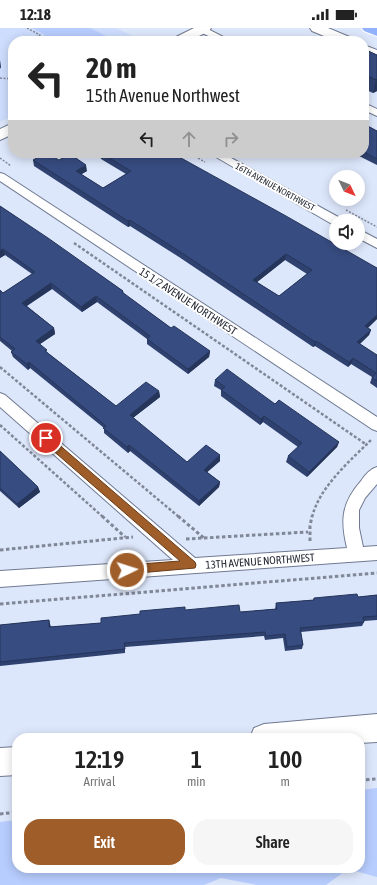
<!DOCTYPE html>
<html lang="en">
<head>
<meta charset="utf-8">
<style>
  body { margin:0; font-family:"Asap Condensed",sans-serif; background:#f6f6f6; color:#222; height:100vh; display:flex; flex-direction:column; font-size:15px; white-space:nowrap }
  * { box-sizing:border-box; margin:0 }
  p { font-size:13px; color:#767676 }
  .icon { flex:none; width:22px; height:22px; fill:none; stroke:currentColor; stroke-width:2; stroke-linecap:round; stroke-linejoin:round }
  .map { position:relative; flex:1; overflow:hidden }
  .drawer { position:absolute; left:12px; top:705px; width:353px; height:140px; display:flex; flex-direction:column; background:#fff; border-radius:16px; box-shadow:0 2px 10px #0003 }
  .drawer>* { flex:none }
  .banner { position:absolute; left:8px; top:8px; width:361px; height:122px; border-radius:16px; box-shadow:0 2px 10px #0003; background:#fff; color:#222; overflow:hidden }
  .needle { width:26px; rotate:133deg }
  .controls { position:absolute; left:329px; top:142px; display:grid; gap:8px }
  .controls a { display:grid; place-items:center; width:36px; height:36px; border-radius:50%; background:#fff; box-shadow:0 2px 10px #0003; font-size:20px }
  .pin { position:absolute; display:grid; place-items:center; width:34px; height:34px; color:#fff; margin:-17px; border:2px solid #fff; border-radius:50%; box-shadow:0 1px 4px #0007 }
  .me { position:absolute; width:44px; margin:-22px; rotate:86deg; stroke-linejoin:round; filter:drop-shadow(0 0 3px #0008) }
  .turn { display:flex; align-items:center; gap:14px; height:84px; padding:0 12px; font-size:18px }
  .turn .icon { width:52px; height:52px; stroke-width:2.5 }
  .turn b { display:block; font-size:28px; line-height:34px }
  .lanes { display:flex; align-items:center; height:38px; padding:0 12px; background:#0003; justify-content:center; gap:20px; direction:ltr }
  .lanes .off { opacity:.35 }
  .eta { display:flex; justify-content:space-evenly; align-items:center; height:68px; text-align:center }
  .eta b { font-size:24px; font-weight:600; line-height:28px }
  .cta { display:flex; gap:8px; margin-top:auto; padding:8px 12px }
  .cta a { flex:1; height:46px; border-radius:16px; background:#9f5d29; color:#fff; font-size:16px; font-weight:600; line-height:46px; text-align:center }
  .cta a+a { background:#f6f6f6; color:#222 }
  .status { display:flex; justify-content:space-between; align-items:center; height:28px; padding:0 20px; background:#fff; direction:ltr }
  .status svg { height:11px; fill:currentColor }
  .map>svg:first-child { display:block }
  .built { fill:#ceddfd }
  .green { fill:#b7cdfe }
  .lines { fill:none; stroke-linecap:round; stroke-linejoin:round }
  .street-casing { stroke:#6f7990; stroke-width:2 }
  .secondary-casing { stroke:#6f7990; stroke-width:2 }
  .highway-casing { stroke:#fff; stroke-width:2 }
  .path-far2 { stroke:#808796; stroke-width:1.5; stroke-dasharray:2 1.5; stroke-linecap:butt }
  .path-far1 { stroke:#808796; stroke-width:2.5; stroke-dasharray:3 2; stroke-linecap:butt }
  .path { stroke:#808796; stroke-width:3; stroke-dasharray:3.5 2.5; stroke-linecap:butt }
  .street { fill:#fff; fill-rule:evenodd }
  .secondary { fill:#fff; fill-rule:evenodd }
  .highway { fill:#92b2fc; fill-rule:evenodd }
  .wall { fill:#2f416f; fill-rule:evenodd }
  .shaded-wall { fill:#26355a }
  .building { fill:#374c81; stroke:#26355a; fill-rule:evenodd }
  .route { fill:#9f5d29; stroke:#673c1b }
  .labels { text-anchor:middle; stroke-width:4; stroke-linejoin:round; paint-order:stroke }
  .far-street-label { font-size:9px; fill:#252933; stroke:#fff }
  .street-label { font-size:11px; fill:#252933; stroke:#fff }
</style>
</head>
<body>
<div class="status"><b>12:18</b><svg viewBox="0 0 49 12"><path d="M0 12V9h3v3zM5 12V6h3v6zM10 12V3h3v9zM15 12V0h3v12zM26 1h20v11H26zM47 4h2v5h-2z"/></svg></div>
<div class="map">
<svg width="377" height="857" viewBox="0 0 377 857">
  <rect width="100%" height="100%" fill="#dde7fb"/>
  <path class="built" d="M0,0H116L143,13H13V87L0,94Z"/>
  <path class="green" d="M32,0H90L116,13H33L45,7Z
    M377,760V849L348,841L326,857H257L221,850L204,857H0V794L17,792V840H360V762Z"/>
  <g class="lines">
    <defs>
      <path id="street" d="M197,0H206L231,13H219L198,3Z
        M364,75L377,81V88L364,82Z
        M209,125H222L340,190L342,193H336V197L332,196Z
        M0,145L4,146L377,389V403L372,401L0,153Z
        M358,201L377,211V220L358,210Z
        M0,365L5,367L195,530L347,520C340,491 342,475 361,453C365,447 370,441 377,439V456L365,470L359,482V500L363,519L377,518V532L0,559V543L173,532L0,379Z"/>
      <path id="secondary" d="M194,0H211L209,3L189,13H172L174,10Z
        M310,0H328L352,10L354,13H336L312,3Z
        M364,17L377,22V31L364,26Z
        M13,95V106L0,112V101Z
        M377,686V714L360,715V710H250L254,700L264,696Z
        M17,719V747L0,748V720Z"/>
      <path id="highway" d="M362,0H377V8L364,3Z"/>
    </defs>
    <use href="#street" class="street-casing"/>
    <use href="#secondary" class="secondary-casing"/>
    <use href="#highway" class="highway-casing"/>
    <path class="path-far2" d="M27,0L40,7L27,13
      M157,13L165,9
      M13,20L11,21L13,22
      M0,50L13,51
      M189,125L205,134
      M0,130L11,138
      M346,182L377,199"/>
    <path class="path-far1" d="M74,215L367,417
      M0,339L179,489
      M0,397L103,489
      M312,489C320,458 350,433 372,411"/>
    <path class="path" d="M102,488L125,509
      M178,488L205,511
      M186,511L308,504
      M310,513V498L312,488
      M0,522L133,509
      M0,576L377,545
      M360,752L377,751
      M0,786L17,784"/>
    <use href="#street" class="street"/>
    <use href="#secondary" class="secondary"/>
    <use href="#highway" class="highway"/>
  </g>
  <path class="wall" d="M364,21L377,27V63L373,65L364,61Z
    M364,96L377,103V137L353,125H364Z
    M100,125L377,240V291L368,300L371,302L369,307L360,316L377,327V360L370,355L372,349L351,336L348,339L315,318L313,319L179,229L130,198L128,199L34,138L33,132H59L87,143L81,146L103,160L126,146L101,131ZM285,232L307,246L279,268L257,254Z
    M0,178L123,263L124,266L171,300L210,323L209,329L188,346L147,316V311L97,274L82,284L52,261L27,278L54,300L55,306L40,316L48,325L116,378L159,363L160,369L133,390L187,434L220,427V433L207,444L220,454L219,459L199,478L130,423L128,425L104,405V400L30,340L28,342L13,329L11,324L12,323L0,313V262L3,265L32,246L5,227L0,230Z
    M215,352L275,376L339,414L337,419L307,449L286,434L288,428L298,419L263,394L260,397L221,368V362L214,358Z
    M0,423L38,459L40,464L19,480L0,463Z
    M377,567V592L364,593V594L362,598L301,604L303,617L302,621L285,623L283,610L265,612L264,608L125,619V625L0,638V597L49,592L50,596L51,599L66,598L101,595L185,582L240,584L275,581L276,575L313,572L314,570L358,569Z"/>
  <path class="shaded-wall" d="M0,32L1,39L0,41Z
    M377,51V63L373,65L376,52Z
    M86,137L87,143L77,149L76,143Z
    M130,192V198L128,199V193Z
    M3,221L5,227L0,230V223Z
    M286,226L285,232L252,258L253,252Z
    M51,255L52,261L23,280L22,275Z
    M96,268L97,274L82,284L81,279Z
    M377,287V291L363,304L365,298Z
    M54,300L55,306L37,318L36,313Z
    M371,302L369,307L355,320L357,314Z
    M316,313L315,318L313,319L315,314Z
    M210,323L209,329L188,346V341Z
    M353,330L351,336L348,339L349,334Z
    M29,334L30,340L28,342L27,336Z
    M159,363L160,369L130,392V387Z
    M264,388L263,394L260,397L261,391Z
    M339,414L337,419L307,449L309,444Z
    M129,417L130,423L128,425L127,419Z
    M220,427V433L204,447V442Z
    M220,454L219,459L199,478V473Z
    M38,459L40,464L19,480L17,476Z
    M49,592L50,596L51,603L49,599Z"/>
  <path class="building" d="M364,21L377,27V51L376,52L364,46Z
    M364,96L377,103V131L364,124Z
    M46,125L59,132L70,126L86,137L76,143L103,160L131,143L101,125H172L286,188L377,240V287L365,298L371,302L357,314L377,327V353L372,350L376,345L353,330L349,334L316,313L315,314L179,223L130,192L128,193L33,132ZM286,226L312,242L279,268L253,252Z
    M0,178L48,210L123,263L122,264L171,300L174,298L210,323L188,341L147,311L150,308L96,268L81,279L51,255L22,275L54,300L36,313L47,322L45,323L116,378L146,354L159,363L130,387L187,434L206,417L220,427L204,442L220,454L199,473L129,417L127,419L103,400L106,398L29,334L27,336L11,324L15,321L0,309V262L3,265L35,244L3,221L0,223Z
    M227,341L275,376L279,372L339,414L309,444L288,428L302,415L264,388L261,391L221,362L225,359L215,352Z
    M0,423L38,459L17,476L0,460Z
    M357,566L358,569L377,567V588L363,589L364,594L300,600L303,617L287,619L285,606L266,608L265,604L124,615L125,621L0,634V597L49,592V599L101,595V590L140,586V583L185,579V582L239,577L240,584L277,581L276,575L314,572V570Z"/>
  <path class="route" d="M46,407L49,408L195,534L196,537L195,540L127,546L124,545L122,542L124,539L127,537L180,533L42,413L41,410Z"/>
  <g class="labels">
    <g class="far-street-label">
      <text transform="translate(275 159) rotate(29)" y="3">16TH AVENUE NORTHWEST</text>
    </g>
    <g class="street-label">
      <text transform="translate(188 273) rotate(33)" y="4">15 1/2 AVENUE NORTHWEST</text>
      <text transform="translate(260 533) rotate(-4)" y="4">13TH AVENUE NORTHWEST</text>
    </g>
  </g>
</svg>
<div class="controls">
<a><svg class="needle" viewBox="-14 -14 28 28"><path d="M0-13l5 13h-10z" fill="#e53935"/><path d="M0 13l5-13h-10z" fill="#767676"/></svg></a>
<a><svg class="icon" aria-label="sound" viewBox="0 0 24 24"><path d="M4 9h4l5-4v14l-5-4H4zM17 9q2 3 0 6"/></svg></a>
</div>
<div class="pin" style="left:46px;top:410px;background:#d93025"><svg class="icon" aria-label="arrive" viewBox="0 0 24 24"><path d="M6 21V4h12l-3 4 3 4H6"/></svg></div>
<svg class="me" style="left:127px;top:542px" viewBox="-20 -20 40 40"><circle r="17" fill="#9f5d29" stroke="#fff" stroke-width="3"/><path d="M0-11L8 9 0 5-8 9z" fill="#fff"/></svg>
<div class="banner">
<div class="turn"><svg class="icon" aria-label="left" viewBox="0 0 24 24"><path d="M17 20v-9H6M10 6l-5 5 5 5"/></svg><div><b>20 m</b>15th Avenue Northwest</div></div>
<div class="lanes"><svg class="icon" aria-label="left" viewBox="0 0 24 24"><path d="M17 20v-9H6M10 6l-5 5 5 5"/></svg><svg class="icon off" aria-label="ahead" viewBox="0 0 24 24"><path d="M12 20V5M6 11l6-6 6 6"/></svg><svg class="icon off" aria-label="right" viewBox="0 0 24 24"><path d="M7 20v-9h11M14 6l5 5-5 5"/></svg></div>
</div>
<section class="drawer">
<div class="eta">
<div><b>12:19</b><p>Arrival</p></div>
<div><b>1</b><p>min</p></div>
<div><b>100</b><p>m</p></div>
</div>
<div class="cta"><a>Exit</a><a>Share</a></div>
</section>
</div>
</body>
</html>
